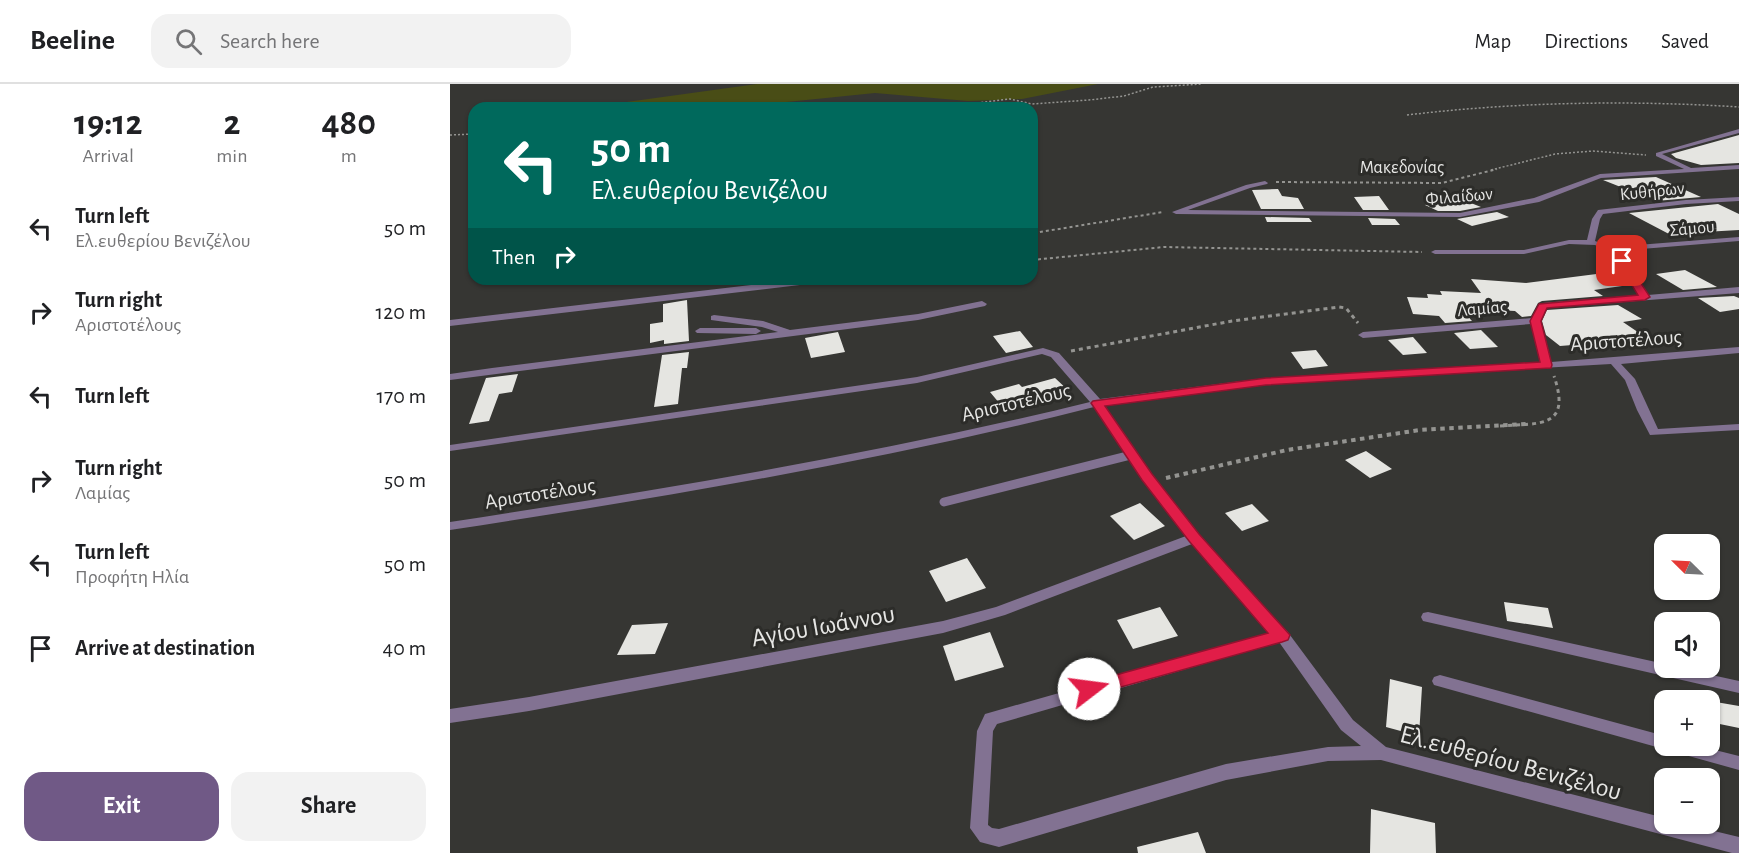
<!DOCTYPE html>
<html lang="en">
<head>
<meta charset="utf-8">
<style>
  body { margin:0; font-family:"Alegreya Sans",sans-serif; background:#f2f2f2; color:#202124; height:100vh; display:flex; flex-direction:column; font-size:22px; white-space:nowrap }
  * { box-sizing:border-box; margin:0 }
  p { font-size:20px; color:#757577 }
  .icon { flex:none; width:33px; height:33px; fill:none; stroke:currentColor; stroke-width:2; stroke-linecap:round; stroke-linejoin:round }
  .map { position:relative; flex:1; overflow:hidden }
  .details { display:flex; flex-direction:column; background:#fff; width:450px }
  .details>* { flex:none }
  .top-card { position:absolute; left:18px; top:18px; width:570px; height:183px; border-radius:18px; box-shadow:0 2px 4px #0004; background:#00695c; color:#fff; overflow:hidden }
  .needle { width:39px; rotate:294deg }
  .fabs { position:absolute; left:1204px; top:450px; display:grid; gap:12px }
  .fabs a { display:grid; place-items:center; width:66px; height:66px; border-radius:12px; background:#fff; box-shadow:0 2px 4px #0004; font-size:30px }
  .pin { position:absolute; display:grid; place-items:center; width:51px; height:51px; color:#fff; margin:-26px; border-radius:12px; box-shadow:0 3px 9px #0006 }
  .me { position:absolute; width:66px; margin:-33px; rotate:75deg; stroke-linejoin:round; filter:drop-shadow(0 0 4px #0008) }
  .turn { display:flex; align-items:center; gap:21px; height:126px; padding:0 24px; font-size:27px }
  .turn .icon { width:78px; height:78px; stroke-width:2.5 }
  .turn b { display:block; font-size:42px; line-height:51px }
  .then { display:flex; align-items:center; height:57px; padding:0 24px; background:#0003; gap:12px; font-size:22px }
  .eta { display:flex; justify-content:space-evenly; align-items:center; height:102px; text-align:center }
  .eta b { font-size:36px; font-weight:700; line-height:42px }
  .action { display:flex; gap:12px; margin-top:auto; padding:12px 24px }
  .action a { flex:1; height:69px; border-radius:18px; background:#705986; color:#fff; font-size:24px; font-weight:700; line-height:69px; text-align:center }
  .action a+a { background:#f2f2f2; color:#202124 }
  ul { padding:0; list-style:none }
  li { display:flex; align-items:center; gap:18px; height:84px; padding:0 24px }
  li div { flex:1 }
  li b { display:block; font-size:22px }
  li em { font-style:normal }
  header { display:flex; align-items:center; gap:36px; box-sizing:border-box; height:84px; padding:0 30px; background:#fff; border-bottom:2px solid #e0e0e0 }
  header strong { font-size:28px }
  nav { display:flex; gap:33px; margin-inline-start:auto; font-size:21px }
  .search { width:420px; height:54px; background:#f2f2f2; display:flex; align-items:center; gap:15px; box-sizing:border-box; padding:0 21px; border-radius:18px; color:#757577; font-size:22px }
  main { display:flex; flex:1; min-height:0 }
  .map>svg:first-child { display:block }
  .green { fill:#494d16 }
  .building { fill:#e5e5e1 }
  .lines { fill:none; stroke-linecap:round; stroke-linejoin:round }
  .path-far3 { stroke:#949491; stroke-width:1.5; stroke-dasharray:2 2; stroke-linecap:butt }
  .path-far2 { stroke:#949491; stroke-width:2; stroke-dasharray:3 3; stroke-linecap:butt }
  .path-far1 { stroke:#949491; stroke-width:3; stroke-dasharray:4 4; stroke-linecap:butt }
  .path { stroke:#949491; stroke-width:4; stroke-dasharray:4.5 4.5; stroke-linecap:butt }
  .lane { stroke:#827292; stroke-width:9 }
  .street { fill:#827292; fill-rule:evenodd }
  .route { fill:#e11d48; stroke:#92132f; stroke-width:1.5 }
  .labels { text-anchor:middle; stroke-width:6; stroke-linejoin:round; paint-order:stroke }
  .far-street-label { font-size:18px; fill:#e6e6e4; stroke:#2c2c29 }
  .street-label { font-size:21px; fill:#e6e6e4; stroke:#2c2c29 }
  .near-street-label { font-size:26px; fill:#e6e6e4; stroke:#2c2c29 }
</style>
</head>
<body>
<header>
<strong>Beeline</strong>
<div class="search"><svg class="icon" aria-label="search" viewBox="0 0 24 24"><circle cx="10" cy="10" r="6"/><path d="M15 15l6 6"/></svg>Search here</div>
<nav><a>Map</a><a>Directions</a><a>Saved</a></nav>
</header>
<main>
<section class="details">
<div class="eta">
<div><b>19:12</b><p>Arrival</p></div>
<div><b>2</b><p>min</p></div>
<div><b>480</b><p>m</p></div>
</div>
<ul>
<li><svg class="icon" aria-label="left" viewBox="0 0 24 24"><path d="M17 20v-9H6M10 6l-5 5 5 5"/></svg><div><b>Turn left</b><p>Ελ.ευθερίου Βενιζέλου</p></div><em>50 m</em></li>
<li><svg class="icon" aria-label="right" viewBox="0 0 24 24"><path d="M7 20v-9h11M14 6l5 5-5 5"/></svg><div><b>Turn right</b><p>Αριστοτέλους</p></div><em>120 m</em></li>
<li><svg class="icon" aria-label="left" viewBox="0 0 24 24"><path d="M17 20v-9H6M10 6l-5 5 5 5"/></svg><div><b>Turn left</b></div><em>170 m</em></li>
<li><svg class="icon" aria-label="right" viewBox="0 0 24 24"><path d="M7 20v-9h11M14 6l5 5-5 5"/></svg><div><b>Turn right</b><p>Λαμίας</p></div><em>50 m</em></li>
<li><svg class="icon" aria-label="left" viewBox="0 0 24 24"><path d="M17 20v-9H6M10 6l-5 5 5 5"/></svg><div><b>Turn left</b><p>Προφήτη Ηλία</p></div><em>50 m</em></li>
<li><svg class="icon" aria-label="arrive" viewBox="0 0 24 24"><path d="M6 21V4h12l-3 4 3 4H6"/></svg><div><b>Arrive at destination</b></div><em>40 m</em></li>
</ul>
<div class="action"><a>Exit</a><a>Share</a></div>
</section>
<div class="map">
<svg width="1289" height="769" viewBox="0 0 1289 769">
  <rect width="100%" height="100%" fill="#363633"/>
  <path class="green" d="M307,0H648L572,15L518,17L425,9L296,22L158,24L162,20Z"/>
  <path class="building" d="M1289,51V79L1251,81L1226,74L1221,70Z
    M1206,93L1251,113L1206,117L1153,96Z
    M828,105L832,112L848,114L854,125H811L802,106Z
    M929,112L939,126H913L904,113Z
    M1003,112L1031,123L1010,127H988L975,121Z
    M1268,120L1289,130V146L1219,150L1179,129Z
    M1047,128L1059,133L1022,142L1007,135Z
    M815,133L859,134L862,138H817Z
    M918,134L945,135L950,141H922Z
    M1235,186L1267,203L1233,206L1206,190Z
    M1170,187L1179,201L1144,206L1153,212L1092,217L1088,219L1081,232L1072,233L1065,227L1010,224L1022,237L995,239L989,232L963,230L957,213L978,214L977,210L992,211L990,207L1031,209L1021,195L1076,199Z
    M1284,212L1289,214V225L1270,228L1248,214Z
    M237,216L239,257L214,260V256L200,259V240L213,238V220Z
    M1168,221L1192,235L1173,238L1198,255L1110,262L1096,251L1092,237L1097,226Z
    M1031,246L1048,263L1020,265L1004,249Z
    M570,247L583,263L556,269L543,252Z
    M388,248L395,268L361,274L355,254Z
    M963,253L977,269L953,271L938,256Z
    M866,266L878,282L853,285L841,268Z
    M239,268L237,284H232L228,320L204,323L212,271Z
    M68,290L62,308L49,310L39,337L19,340L36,294Z
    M605,294L620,308L555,326L540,308L569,300L572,303Z
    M916,367L942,385L920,394L895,376Z
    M690,419L715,442L684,456L660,432Z
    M802,420L819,437L792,447L775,429Z
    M517,474L536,504L496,518L479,487Z
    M1054,518L1098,524L1103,544L1057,537Z
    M710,523L728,552L683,565L667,536Z
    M218,539L205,570L167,571L182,541Z
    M540,548L554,583L505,597L493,562Z
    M940,595L972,603L969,652L936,643Z
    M1260,617L1289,622V644L1260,638Z
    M921,725L985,739L986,769H920Z
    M748,748L756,769H688L687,763Z"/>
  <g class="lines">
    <path class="path-far3" d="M508,24L520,20L560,15L582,20L639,16L674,12L703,3L752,0
      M957,31C1067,18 1178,16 1289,23
      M0,51L24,50
      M1041,86L1105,70L1143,67L1196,71"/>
    <path class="path-far2" d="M826,98L992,99L1047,85
      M584,149L713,128
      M582,176L714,163L972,168"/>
    <path class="path-far1" d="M621,267L782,237L889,223L896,224L908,239
      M1050,342C1089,339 1122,345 1104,292"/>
    <path class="path" d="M716,394L837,366L970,346L1076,340"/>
    <path class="lane" d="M494,418L681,371"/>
    <path class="street" d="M1289,45V49L1212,70L1241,84L1289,81V85L1151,94L1089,118L1010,133L726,130L722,128L796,101L815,97L818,99L817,100L800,104L738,126L1010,129L1084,114L1150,90L1234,85L1206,72V69Z
      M1289,113V117L1236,120L1153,130L1150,135L1145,157L1162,163L1289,153V157L1167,167L1198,211L1289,203V209L1096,224L1090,237L1101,278L1289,263V269L1171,280L1185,295L1208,345L1289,340V346L1200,351L1187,326L1175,296L1161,280L816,300L654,321L701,390L749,451L820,532L837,547L903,636L936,663L1215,734V740H1235L1289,753V769H1282L931,676L878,677L776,696L549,763L530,758L520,744L527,647L535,630L820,549L810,540L742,460L555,531L493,549L79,627L0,639V625L79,613L493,537L546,523L736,452L693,396L644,323C432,377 216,413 0,446V438C214,405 429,370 640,318L601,273L592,270L467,299L0,367V361L467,293L593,264L609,269L650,315L816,294L1091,278L1081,240L913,254L908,251L913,248L1082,234L1090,220L1093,219L1189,211L1158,167L1145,161L1119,160L1074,170H985L981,168L985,166H1074L1119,156H1137L1142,135L1148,126L1236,116ZM829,558L891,646L911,662L878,663L776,680L549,745L542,744L538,741L543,647L547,640Z
      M353,195H379L375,198L0,242V236Z
      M532,217L537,220L535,222L468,236L0,296V290L42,284L328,248L312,243L261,236V232L264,231L313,237L340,246L468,230Z
      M250,244H306L311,247L306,250L247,249L245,247Z
      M978,528L1215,580V584H1230L1289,597V609L973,537L971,533L973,529Z
      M990,591L1215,652V662H1249L1289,672V686L984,601L982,597L984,593Z"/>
  </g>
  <path class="route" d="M1172,174L1175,175L1200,213L1195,216L1097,224L1091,237L1102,281L1101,284L816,301L655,322L702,390L749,450L840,551L838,556L832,558L639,612L633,610L630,605L633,600L818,549L739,457L692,396L641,319L643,317L816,294L1090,278L1080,237L1089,220L1188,211L1167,177Z"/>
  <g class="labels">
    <g class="far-street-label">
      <text x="952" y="89">Μακεδονίας</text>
      <text transform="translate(1202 107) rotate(-6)" y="6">Κυθήρων</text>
      <text transform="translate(1009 112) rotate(-5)" y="6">Φιλαίδων</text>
      <text transform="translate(1242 144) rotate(-5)" y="6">Σάμου</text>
      <text transform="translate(1032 224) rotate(-5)" y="6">Λαμίας</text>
    </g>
    <g class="street-label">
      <text transform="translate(1176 256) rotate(-4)" y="7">Αριστοτέλους</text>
      <text transform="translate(566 318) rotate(-13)" y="7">Αριστοτέλους</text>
      <text transform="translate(90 409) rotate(-9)" y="7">Αριστοτέλους</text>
    </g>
    <g class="near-street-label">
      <text transform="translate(373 541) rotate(-10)" y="9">Αγίου Ιωάννου</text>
      <text transform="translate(1061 678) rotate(15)" y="9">Ελ.ευθερίου Βενιζέλου</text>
    </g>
  </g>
</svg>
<div class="fabs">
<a><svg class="needle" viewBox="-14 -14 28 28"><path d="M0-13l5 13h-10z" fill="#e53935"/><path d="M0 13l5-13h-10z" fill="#757577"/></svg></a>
<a><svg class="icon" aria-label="sound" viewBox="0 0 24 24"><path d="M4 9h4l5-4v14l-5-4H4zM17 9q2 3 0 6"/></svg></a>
<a>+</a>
<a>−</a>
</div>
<div class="pin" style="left:1172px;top:177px;background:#d93025"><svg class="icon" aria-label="arrive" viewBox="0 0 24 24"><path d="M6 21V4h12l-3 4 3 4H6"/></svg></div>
<svg class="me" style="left:639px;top:605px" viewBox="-20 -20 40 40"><circle r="19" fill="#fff"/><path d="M0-13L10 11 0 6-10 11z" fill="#e11d48"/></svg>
<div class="top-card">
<div class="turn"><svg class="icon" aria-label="left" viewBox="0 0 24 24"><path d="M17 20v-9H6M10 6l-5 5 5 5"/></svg><div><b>50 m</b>Ελ.ευθερίου Βενιζέλου</div></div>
<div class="then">Then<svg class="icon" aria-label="right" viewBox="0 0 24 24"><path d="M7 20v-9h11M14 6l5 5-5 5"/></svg></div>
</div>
</div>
</main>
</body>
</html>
